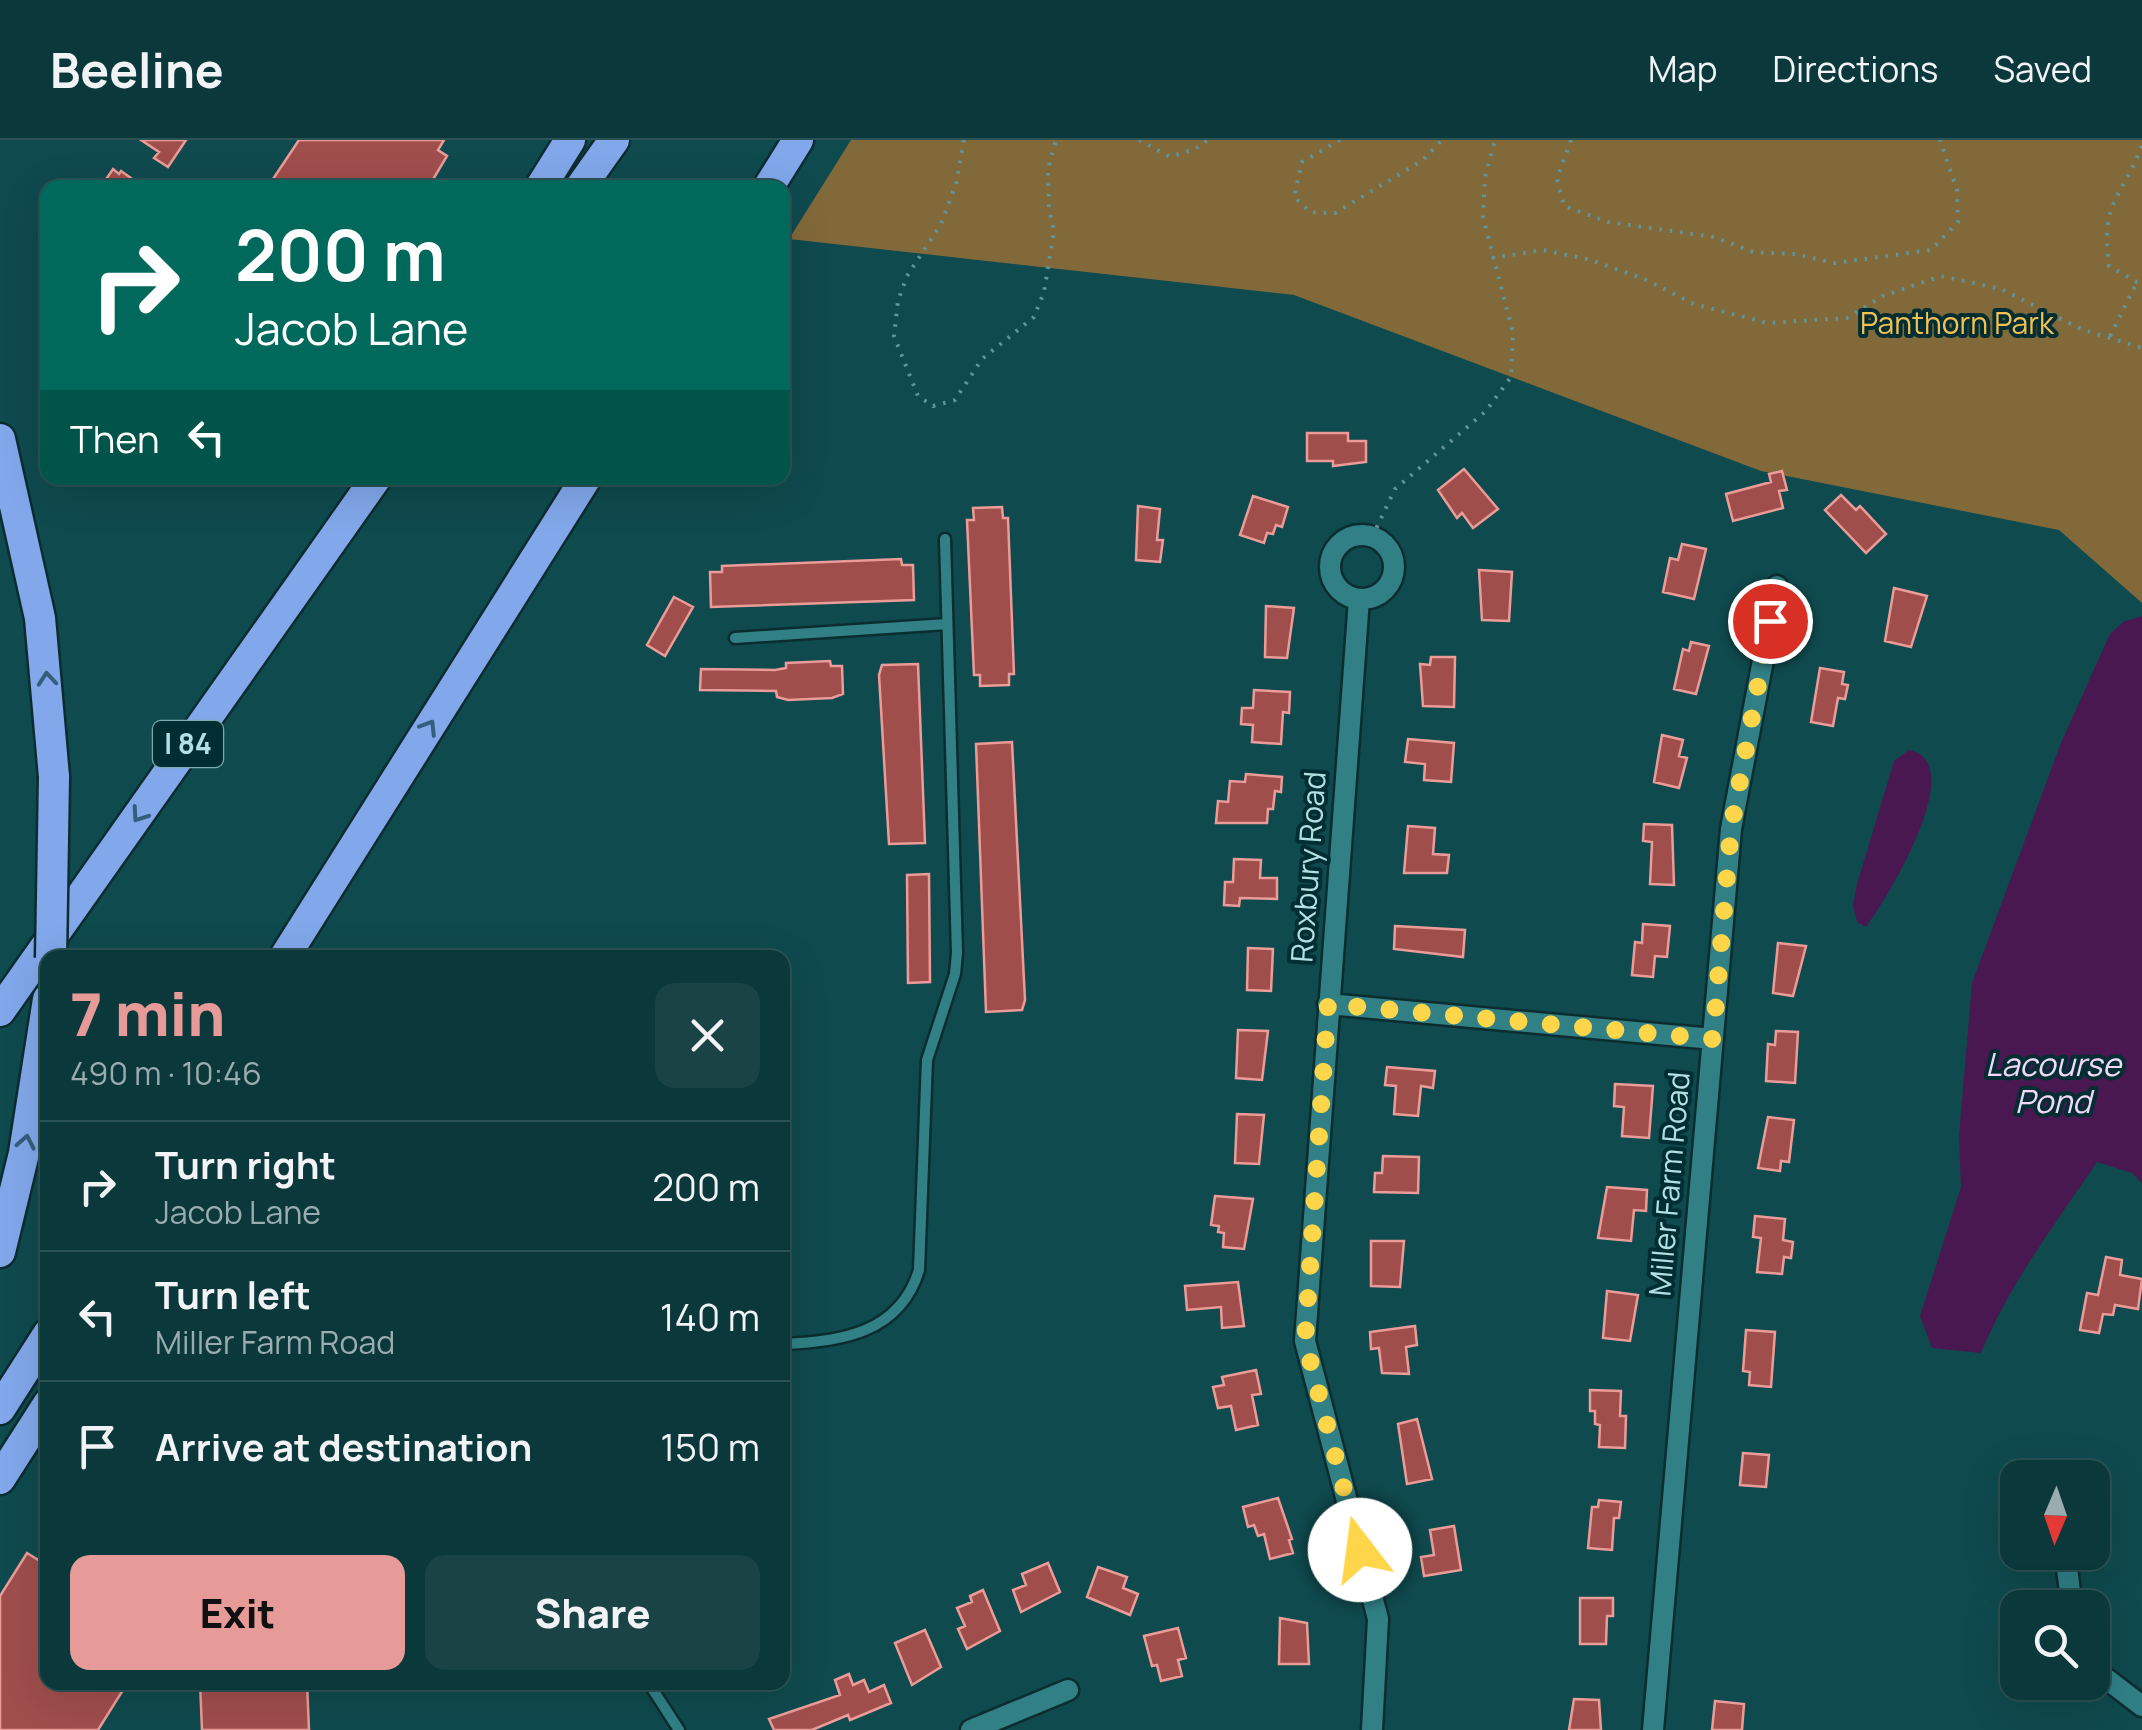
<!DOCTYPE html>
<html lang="en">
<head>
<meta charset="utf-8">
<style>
  body { margin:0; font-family:Manrope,sans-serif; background:#194345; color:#f1f3f6; height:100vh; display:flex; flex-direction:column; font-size:38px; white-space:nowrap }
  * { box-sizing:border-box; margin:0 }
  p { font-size:32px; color:#9aacaf }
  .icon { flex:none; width:55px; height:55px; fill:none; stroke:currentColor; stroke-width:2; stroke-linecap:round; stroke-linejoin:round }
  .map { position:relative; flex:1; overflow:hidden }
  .details { position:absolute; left:40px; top:810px; width:750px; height:740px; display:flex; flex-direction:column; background:#0b383a; border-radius:20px; box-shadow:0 10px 40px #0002,0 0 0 2px #2b5254 }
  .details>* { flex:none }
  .banner { position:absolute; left:40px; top:40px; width:750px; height:305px; border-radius:20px; box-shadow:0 10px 40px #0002,0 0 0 2px #2b5254; background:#00695c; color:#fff; overflow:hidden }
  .needle { width:65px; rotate:182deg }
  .fabs { position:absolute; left:2000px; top:1320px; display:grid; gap:20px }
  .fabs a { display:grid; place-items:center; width:110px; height:110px; border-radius:20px; background:#0b383a; box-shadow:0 10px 40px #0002,0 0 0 2px #2b5254; font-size:50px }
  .pin { position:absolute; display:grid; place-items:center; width:85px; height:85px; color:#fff; margin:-42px; border:5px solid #fff; border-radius:50%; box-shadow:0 2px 10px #0007 }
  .me { position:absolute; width:110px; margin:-55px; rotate:345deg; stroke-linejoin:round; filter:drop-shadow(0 0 8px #0008) }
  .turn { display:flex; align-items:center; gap:35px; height:210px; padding:0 30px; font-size:45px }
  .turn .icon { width:130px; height:130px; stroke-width:2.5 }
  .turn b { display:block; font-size:70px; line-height:85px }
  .then { display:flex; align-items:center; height:95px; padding:0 30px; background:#0003; gap:20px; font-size:38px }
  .round { display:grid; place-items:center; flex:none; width:105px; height:105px; border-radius:20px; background:#194345 }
  .overview { display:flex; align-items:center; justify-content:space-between; height:170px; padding:0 30px }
  h1 { font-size:60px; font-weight:800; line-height:75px; color:#e69b98 }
  .cta { display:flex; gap:20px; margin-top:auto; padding:20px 30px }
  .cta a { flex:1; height:115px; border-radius:20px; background:#e69b98; color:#111; font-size:40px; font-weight:800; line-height:115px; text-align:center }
  .cta a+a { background:#194345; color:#f1f3f6 }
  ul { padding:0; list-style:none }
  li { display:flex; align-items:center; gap:30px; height:130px; padding:0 30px; border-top:2px solid #2b5254 }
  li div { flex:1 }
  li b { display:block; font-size:38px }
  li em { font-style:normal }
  header { display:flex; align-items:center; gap:60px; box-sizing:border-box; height:140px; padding:0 50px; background:#0b383a; border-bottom:2px solid #2b5254 }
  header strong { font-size:48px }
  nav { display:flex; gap:55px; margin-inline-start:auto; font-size:35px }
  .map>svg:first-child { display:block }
  .green { fill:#81693a }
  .water { fill:#491850 }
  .building { fill:#9f4e4c; stroke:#eb9c98; stroke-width:2.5 }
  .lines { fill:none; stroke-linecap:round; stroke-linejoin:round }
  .lane-casing { stroke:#0c2d30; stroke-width:15 }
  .street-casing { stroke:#0c2d30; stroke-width:25 }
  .highway-casing { stroke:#0c2d30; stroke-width:35 }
  .path { stroke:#619599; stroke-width:4; stroke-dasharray:2.5 8; stroke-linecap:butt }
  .lane { stroke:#308086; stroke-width:10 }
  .street { stroke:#308086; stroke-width:20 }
  .highway { stroke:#82a7ea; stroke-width:30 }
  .highway-bridge-casing { stroke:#0c2d30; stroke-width:35; stroke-linecap:butt }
  .highway-bridge { stroke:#82a7ea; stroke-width:30 }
  .oneway { stroke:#345e7c }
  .route { stroke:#ffd54a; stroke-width:18; stroke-dasharray:0 32.4 }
  .labels { text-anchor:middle; stroke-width:8; stroke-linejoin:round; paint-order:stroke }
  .shield { fill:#002e32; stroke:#7dabae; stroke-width:2.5 }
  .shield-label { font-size:28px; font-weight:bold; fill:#b2e0e3 }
  .park-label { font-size:30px; fill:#f5bf52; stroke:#002e32 }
  .street-label { font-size:30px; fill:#b2e0e3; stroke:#002e32 }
  .water-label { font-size:32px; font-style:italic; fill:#f5d7f9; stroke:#002e32 }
</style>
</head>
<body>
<header>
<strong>Beeline</strong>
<nav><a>Map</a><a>Directions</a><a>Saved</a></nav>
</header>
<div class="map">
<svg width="2142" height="1590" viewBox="0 0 2142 1590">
  <rect width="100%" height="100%" fill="#0f4a4e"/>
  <path class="green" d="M851,0H2142V463L2059,390L1761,331L1294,155L789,99Z"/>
  <path class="water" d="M2142,476V1043L2132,1033L2097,1022C2055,1084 2010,1143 1981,1213L1932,1208L1920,1176L1961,1047L1959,996L1972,843L2061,603L2110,494L2123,482Z
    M1909,610C1971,622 1886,761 1866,787L1857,782L1853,766L1857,744L1894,621Z"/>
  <path class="building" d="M141,0H186L168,27L154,18L159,12Z
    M299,0H444L438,10L447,16L428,48H267Z
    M113,29L119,34L121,31L145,48H100Z
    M1307,293H1348V301H1366V322L1333,326V321H1307Z
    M1464,329L1498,369L1473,388L1462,373L1457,378L1438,350Z
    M1782,331L1787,350L1779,351L1783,368L1733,381L1726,354L1771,342L1769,334Z
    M1841,355L1856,370L1860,366L1886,394L1866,413L1825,370Z
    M1253,356L1288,367L1282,387L1276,385L1273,394L1267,393L1264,403L1240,395Z
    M1138,366L1160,369L1157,400H1163L1160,422L1136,420Z
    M1002,367L1003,378H1008L1014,534H1009V545L980,546V535H974L967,380H974L973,368Z
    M1682,404L1706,409L1694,459L1663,452L1670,418L1678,420Z
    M901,419L902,425H913L914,460L711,467L710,432H722V426Z
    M1479,430L1512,432L1509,481L1482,480Z
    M1894,448L1927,456L1911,507L1885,501Z
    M674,457L693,467L665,516L647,505Z
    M1266,466L1294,468L1287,518L1265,517Z
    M1691,502L1709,506L1696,554L1674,549L1683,509L1689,511Z
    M1431,517H1455L1454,567L1423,566L1420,524L1430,525Z
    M830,521L831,526H842L843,554L832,558L788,560L777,557L776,551L700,550L701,529L775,530L786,528V523Z
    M918,524L925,703L889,704L879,535L882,525Z
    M1820,528L1844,532L1842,544L1848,545L1845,559L1838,558L1833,586L1811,582Z
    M1254,550L1290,552L1289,573L1283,572L1281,604L1252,602L1253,585L1241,584L1242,568H1253Z
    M1662,595L1683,600L1679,616L1687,618L1679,648L1654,642Z
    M1408,599L1454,603L1451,642L1424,640L1425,624L1405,622Z
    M1012,602L1025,860L1022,870L986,872L976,604Z
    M1246,634L1282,637L1281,652L1275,651L1273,669H1268L1267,683H1216L1218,661L1228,662L1230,641L1245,642Z
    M1644,684L1672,685L1674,745L1650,744L1652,702L1643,701Z
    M1408,686L1435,688L1433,714L1449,715L1447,733H1404Z
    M1234,719L1261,720L1260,738H1277V759L1240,758L1239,766L1224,765L1225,742H1233Z
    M929,734L930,842L908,843L907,735Z
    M1643,784L1670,786L1667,817L1655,816L1653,837L1632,835L1635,802L1642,803Z
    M1395,786L1465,790L1463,817L1394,809Z
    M1778,803L1806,806L1793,856L1773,853Z
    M1248,808L1273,809L1271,851L1247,850Z
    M1238,890L1268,891L1262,940L1236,938Z
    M1776,891L1798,892L1795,943L1766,941L1768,904L1775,905Z
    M1387,927L1435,931L1433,948L1421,946L1418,976L1394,974L1396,946L1385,945Z
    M1615,944L1653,946L1649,998L1622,996L1624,967L1614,966Z
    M1237,974L1264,975L1259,1024L1235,1023Z
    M1768,977L1794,980L1789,1022L1781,1021L1780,1031L1758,1028Z
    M1383,1016L1419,1017L1418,1053L1374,1052L1375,1033H1382Z
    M1607,1047L1647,1050L1646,1071L1634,1070L1631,1101L1598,1098Z
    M1215,1056L1253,1059L1244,1109L1223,1107L1224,1093L1218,1092L1219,1086L1211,1085Z
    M1755,1076L1785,1079L1783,1100L1793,1102L1791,1118L1784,1117L1782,1134L1757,1132L1761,1098L1753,1097Z
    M1371,1101H1404L1400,1147L1371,1146Z
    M2106,1117L2122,1120L2120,1135L2142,1139L2138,1169L2115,1165L2113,1175L2103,1174L2099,1193L2080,1190L2087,1153L2098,1155Z
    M1238,1142L1244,1186L1222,1188L1221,1167L1187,1170L1185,1146Z
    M1607,1151L1638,1155L1630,1201L1603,1198Z
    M1415,1186L1417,1205L1406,1207L1409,1234L1382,1233L1379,1208L1371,1209L1370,1192Z
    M1746,1190L1775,1192L1771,1247L1749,1245L1750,1232L1743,1231Z
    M1256,1230L1261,1254L1252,1255L1258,1285L1236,1290L1231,1266L1218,1268L1213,1247L1224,1245L1222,1237Z
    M1590,1250L1621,1251L1620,1276H1626L1625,1308L1599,1307L1600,1285L1595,1284V1271H1590Z
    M1417,1279L1432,1339L1407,1344L1398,1284Z
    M1743,1313L1769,1315L1766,1347L1740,1345Z
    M1278,1358L1292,1399L1289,1400L1293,1413L1270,1419L1264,1394L1258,1396L1254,1385L1248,1387L1243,1367Z
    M1599,1360L1621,1362L1619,1378H1614L1612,1410L1588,1408L1592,1367H1598Z
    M1454,1386L1461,1430L1424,1436L1421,1417L1434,1415L1430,1390Z
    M27,1413L48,1426V1542H128L98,1590H0V1456Z
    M1048,1423L1060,1452L1021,1472L1013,1450L1026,1445L1022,1434Z
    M1098,1427L1127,1437L1123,1448L1138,1454L1130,1475L1087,1457Z
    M983,1450L1000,1491L967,1509L958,1489L965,1486L957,1468L972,1462L970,1456Z
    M1580,1458H1613V1476H1607L1606,1504H1580Z
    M1280,1478L1307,1483L1309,1524H1279Z
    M1178,1488L1186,1518L1178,1520L1182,1536L1161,1541L1157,1525L1152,1526L1144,1496Z
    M925,1490L941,1527L912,1545L895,1503Z
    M849,1534L853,1545L864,1540L869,1552L884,1545L891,1563L850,1580L848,1575L812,1590H774L769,1579L840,1555L835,1540Z
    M200,1542H307L309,1590H202Z
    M1574,1559L1599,1560L1601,1590H1569Z
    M1715,1561L1744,1564L1742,1590H1712Z"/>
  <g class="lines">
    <defs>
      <path id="lane" d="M735,498L947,484
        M782,1204C841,1202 900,1193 919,1130L927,920L955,834L957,813L945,399
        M648,1542L679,1590"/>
      <path id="street" d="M1330 427a32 32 0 1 1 64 0a32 32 0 1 1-64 0Z
        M1359,459L1305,1201L1378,1479L1372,1590
        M1328,864L1713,899
        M2065,1412L2072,1468
        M2092,1519L2104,1537L2142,1566
        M971,1590L1068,1550
        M1653,1590L1731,689L1777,446"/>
      <path id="highway" d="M540,48L570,0
        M580,48L614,0
        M768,48L798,0
        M0,299L40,478L54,637
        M284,818L586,338
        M0,871L376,338
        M0,1112L24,1013L48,859
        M0,1269L48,1194
        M0,1339L48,1264"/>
    </defs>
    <use href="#lane" class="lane-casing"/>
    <use href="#street" class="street-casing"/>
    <use href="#highway" class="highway-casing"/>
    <path class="path" d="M964,0L956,44L941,84L907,136L898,161L894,196L918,256L933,266L955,260L982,219L1034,177L1044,152L1054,91L1049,69L1048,29L1056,0
      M1139,0L1170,17L1195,9L1208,0
      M1340,0L1302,22L1294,57L1310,72L1335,73L1423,20L1442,0
      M1571,0L1557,39L1564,66L1608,82L1714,97L1753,112L1795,114L1835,123L1931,110L1958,82L1957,50L1940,0
      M2142,6C2120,61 2101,60 2109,126L2137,142L2142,141
      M1492,118L1543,110L1587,119L1642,138L1694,164L1767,183L1847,178L1883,156L1941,136L2001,149L2081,189L2142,208
      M2110,196L2137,142
      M1372,397L1395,349L1486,271L1511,237L1513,193L1483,77L1485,37L1495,0"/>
    <use href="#lane" class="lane"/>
    <use href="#street" class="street"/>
    <use href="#highway" class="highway"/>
    <defs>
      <path id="highway-bridge" d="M51,818L54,637"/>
    </defs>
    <use href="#highway-bridge" class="highway-bridge-casing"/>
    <use href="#highway-bridge" class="highway-bridge"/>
  </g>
  <defs><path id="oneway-chevron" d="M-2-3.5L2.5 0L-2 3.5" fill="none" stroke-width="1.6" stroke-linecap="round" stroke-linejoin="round" transform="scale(2.5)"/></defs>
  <g class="oneway">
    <use href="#oneway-chevron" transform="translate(47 539) rotate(-95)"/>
    <use href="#oneway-chevron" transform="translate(429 587) rotate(-58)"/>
    <use href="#oneway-chevron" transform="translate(139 675) rotate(125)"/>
    <use href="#oneway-chevron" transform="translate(26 1002) rotate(-79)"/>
  </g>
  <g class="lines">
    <path class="route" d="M1360,1410L1305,1201L1328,864L1713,899L1731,689L1770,481"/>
  </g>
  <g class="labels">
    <rect class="shield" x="153" y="581" width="70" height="46" rx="8"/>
    <g class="shield-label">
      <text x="188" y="614">I 84</text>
    </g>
    <g class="park-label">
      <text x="1957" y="194">Panthorn Park</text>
    </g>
    <g class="street-label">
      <text transform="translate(1309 727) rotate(-86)" y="10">Roxbury Road</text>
      <text transform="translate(1670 1044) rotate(-85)" y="10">Miller Farm Road</text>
    </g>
    <g class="water-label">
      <text x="2053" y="936">Lacourse<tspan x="2053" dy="37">Pond</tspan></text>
    </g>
  </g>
</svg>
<div class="fabs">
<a><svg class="needle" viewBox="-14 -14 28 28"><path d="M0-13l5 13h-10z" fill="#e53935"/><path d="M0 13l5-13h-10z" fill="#9aacaf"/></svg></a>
<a><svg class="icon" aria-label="search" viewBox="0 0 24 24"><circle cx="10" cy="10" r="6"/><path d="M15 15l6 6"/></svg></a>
</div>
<div class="pin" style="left:1770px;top:481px;background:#d93025"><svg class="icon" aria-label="arrive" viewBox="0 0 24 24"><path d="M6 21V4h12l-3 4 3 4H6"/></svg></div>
<svg class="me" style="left:1360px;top:1410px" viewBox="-20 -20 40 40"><circle r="19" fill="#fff"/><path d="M0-13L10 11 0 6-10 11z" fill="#ffd54a"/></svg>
<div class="banner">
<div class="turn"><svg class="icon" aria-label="right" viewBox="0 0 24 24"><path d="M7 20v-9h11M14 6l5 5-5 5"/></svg><div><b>200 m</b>Jacob Lane</div></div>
<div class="then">Then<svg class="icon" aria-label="left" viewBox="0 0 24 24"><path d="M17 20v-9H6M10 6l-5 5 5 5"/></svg></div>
</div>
<section class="details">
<div class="overview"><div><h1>7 min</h1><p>490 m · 10:46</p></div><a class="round"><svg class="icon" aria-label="close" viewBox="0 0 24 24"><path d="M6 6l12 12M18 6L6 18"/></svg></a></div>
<ul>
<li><svg class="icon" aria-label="right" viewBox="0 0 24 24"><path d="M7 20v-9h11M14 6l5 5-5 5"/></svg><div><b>Turn right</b><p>Jacob Lane</p></div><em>200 m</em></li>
<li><svg class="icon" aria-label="left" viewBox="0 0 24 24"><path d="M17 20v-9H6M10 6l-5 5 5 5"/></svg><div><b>Turn left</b><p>Miller Farm Road</p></div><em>140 m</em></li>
<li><svg class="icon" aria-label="arrive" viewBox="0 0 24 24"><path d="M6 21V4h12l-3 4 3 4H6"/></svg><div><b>Arrive at destination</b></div><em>150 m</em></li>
</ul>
<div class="cta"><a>Exit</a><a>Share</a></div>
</section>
</div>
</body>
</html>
